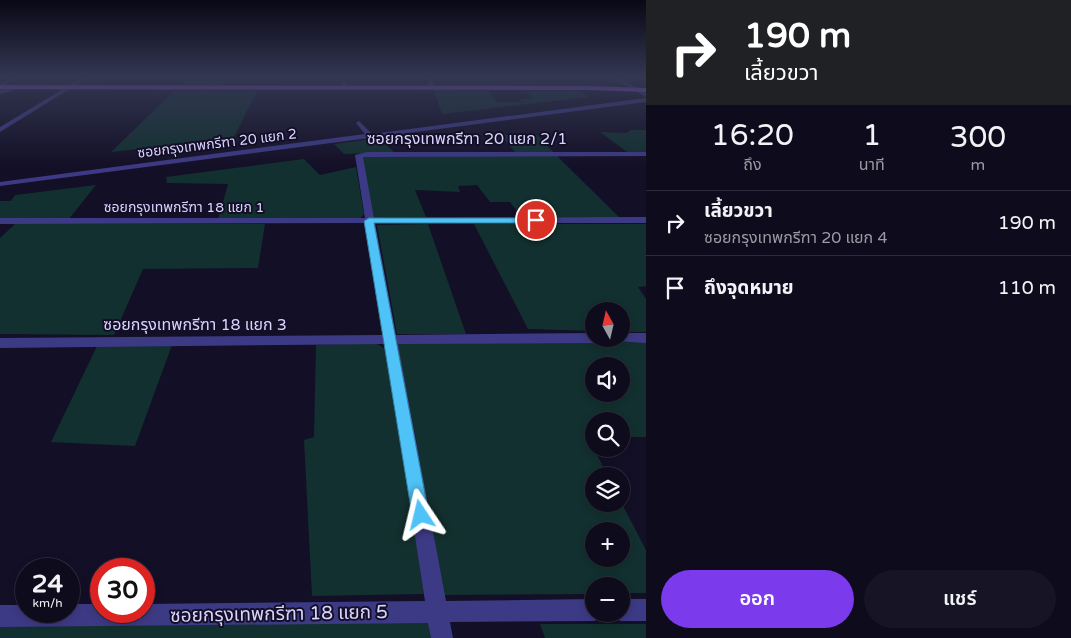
<!DOCTYPE html>
<html lang="th">
<head>
<meta charset="utf-8">
<style>
  body { margin:0; font-family:"Varela Round","Noto Sans Thai",sans-serif; background:#171425; color:#f1f3f6; height:100vh; display:flex; flex-direction:column; font-size:19px; white-space:nowrap }
  * { box-sizing:border-box; margin:0 }
  p { font-size:16px; color:#9b9ba3 }
  .icon { flex:none; width:28px; height:28px; fill:none; stroke:currentColor; stroke-width:2; stroke-linecap:round; stroke-linejoin:round }
  .map { position:relative; flex:1; overflow:hidden }
  .panel { display:flex; flex-direction:column; background:#0e0b1c; width:425px }
  .panel>* { flex:none }
  .banner { background:#202124; color:#fff; overflow:hidden }
  .needle { width:32px; rotate:352deg }
  .tools { position:absolute; left:585px; top:302px; display:grid; gap:10px }
  .tools a { display:grid; place-items:center; width:45px; height:45px; border-radius:50%; background:#0e0b1c; box-shadow:0 2px 8px #0003,0 0 0 1px #2e2b3b; font-size:25px }
  .speed { position:absolute; left:15px; top:558px; display:flex; gap:10px; font-size:25px; font-weight:700; text-align:center }
  .speed>* { display:grid; place-content:center; width:65px; height:65px; border-radius:50%; background:#0e0b1c; box-shadow:0 2px 8px #0003,0 0 0 1px #2e2b3b; line-height:1 }
  .speed small { font-size:12px; font-weight:400 }
  .speed .limit { border:8px solid #d22; background:#fff; color:#111 }
  .pin { position:absolute; display:grid; place-items:center; width:42px; height:42px; color:#fff; margin:-21px; border:2px solid #fff; border-radius:50%; box-shadow:0 1px 5px #0007 }
  .me { position:absolute; width:55px; margin:-28px; rotate:350deg; stroke-linejoin:round; filter:drop-shadow(0 0 4px #0008) }
  .turn { display:flex; align-items:center; gap:18px; height:105px; padding:0 15px; font-size:22px }
  .turn .icon { width:65px; height:65px; stroke-width:2.5 }
  .turn b { display:block; font-size:35px; line-height:42px }
  .eta { display:flex; justify-content:space-evenly; align-items:center; height:85px; text-align:center }
  .eta b { font-size:30px; font-weight:600; line-height:35px }
  .button { display:flex; gap:10px; margin-top:auto; padding:10px 15px }
  .button a { flex:1; height:58px; border-radius:30px; background:#7c3aed; color:#fff; font-size:20px; font-weight:600; line-height:58px; text-align:center }
  .button a+a { background:#171425; color:#f1f3f6 }
  ul { padding:0; list-style:none }
  li { display:flex; align-items:center; gap:15px; height:65px; padding:0 15px; border-top:1px solid #2e2b3b }
  li div { flex:1 }
  li b { display:block; font-size:19px }
  li em { font-style:normal }
  main { display:flex; flex:1; min-height:0 }
  .map>svg:first-child { display:block }
  .green { fill:#12302f; fill-rule:evenodd }
  .lines { fill:none; stroke-linecap:round; stroke-linejoin:round }
  .stream { stroke:#0c2248; stroke-width:2 }
  .minor { fill:#3d3a85; fill-rule:evenodd }
  .major { fill:#c25bff; fill-rule:evenodd }
  .route { fill:#4fc3f7; stroke:#337fa1 }
  .labels { text-anchor:middle; stroke-width:4; stroke-linejoin:round; paint-order:stroke }
  .far-street-label { font-size:14px; fill:#d9d4ff; stroke:#130f26 }
  .street-label { font-size:16px; fill:#d9d4ff; stroke:#130f26 }
  .near-street-label { font-size:19px; fill:#d9d4ff; stroke:#130f26 }
</style>
</head>
<body>
<main>
<div class="map">
<svg width="646" height="638" viewBox="0 0 646 638">
  <rect width="100%" height="100%" fill="#130f26"/>
  <path class="green" d="M189,77H226L221,86L182,85Z
    M434,90L488,91L497,102H523L518,99L532,98L526,91H580L589,97L442,114Z
    M174,91H257L233,139L111,152Z
    M631,130H646V152H627L600,132L627,133Z
    M497,131H501L507,135H537L554,153L515,152Z
    M379,138L394,152L344,154L334,144Z
    M556,155L620,218L521,217L510,202H490L477,185L458,186L460,192L415,190L426,217L374,218L362,157Z
    M304,159L320,175L356,167L364,214L360,219H218L228,184L167,183L166,177Z
    M96,185L68,220H0V201H11L15,195Z
    M15,224H265L258,268L143,269L114,335L0,334V238Z
    M428,224L466,334H397L377,225Z
    M474,224H646V286L638,287L646,299V332H621V311H594V331L528,329Z
    M646,341V437H621V421H594V437L588,438L608,476H594V504H621V502L646,550V593H621V586H594V594L442,595L416,439L397,343ZM594,366H621V394H594ZM594,531H621V559H594Z
    M376,343L387,350L424,594L312,596L304,440L314,437L316,345Z
    M172,345L135,446L51,442L97,346Z
    M428,619L431,638H0V624Z
    M540,624H646V638H545Z"/>
  <g class="lines">
    <path class="stream" d="M0,89H204"/>
    <path class="minor" d="M12,77H18L0,88V84Z
      M83,77H89L0,132V127Z
      M342,77H346L347,88L342,87Z
      M427,77H432L434,88L429,87Z
      M610,77H616L646,93V97Z
      M20,85L22,88L0,94V90Z
      M646,98V102L0,186V182L365,134L356,123L359,121L372,134Z
      M367,152H646V156L363,157L374,218L646,217V223H375L396,335L594,333V339H600L594,343L398,344L446,601L594,599V614H603L602,618L594,621L450,622L453,638H431L428,623L0,627V605H26V611H69V604H101V611H144V604L425,601L385,344L0,348V338L383,335L366,223L0,224V218H365L355,155Z
      M621,333H646V343L616,341L615,339H621Z
      M621,599H646V621H621L613,618L612,614H621Z"/>
    <path class="major" d="M0,85L591,86L646,88V92L591,90L0,89Z"/>
  </g>
  <linearGradient id="sky" x2="0" y2="1"><stop stop-color="#0a0815"/><stop offset="0.46" stop-color="#333752"/><stop offset="1" stop-color="#333752" stop-opacity="0"/></linearGradient>
  <rect width="646" height="167" fill="url(#sky)"/>
  <path class="route" d="M369,218H536L540,220L536,223H374L429,515L427,521L421,523L415,521L412,515L364,221Z"/>
  <g class="labels">
    <g class="far-street-label">
      <text transform="translate(217 143) rotate(-7)" y="5">ซอยกรุงเทพกรีฑา 20 แยก 2</text>
      <text x="184" y="212">ซอยกรุงเทพกรีฑา 18 แยก 1</text>
    </g>
    <g class="street-label">
      <text x="467" y="144">ซอยกรุงเทพกรีฑา 20 แยก 2/1</text>
      <text x="195" y="330">ซอยกรุงเทพกรีฑา 18 แยก 3</text>
    </g>
    <g class="near-street-label">
      <text transform="translate(279 613) rotate(-1)" y="7">ซอยกรุงเทพกรีฑา 18 แยก 5</text>
    </g>
  </g>
</svg>
<div class="tools">
<a><svg class="needle" viewBox="-14 -14 28 28"><path d="M0-13l5 13h-10z" fill="#e53935"/><path d="M0 13l5-13h-10z" fill="#9b9ba3"/></svg></a>
<a><svg class="icon" aria-label="sound" viewBox="0 0 24 24"><path d="M4 9h4l5-4v14l-5-4H4zM17 9q2 3 0 6"/></svg></a>
<a><svg class="icon" aria-label="search" viewBox="0 0 24 24"><circle cx="10" cy="10" r="6"/><path d="M15 15l6 6"/></svg></a>
<a><svg class="icon" aria-label="layers" viewBox="0 0 24 24"><path d="M12 4l9 5-9 5-9-5zM3 14l9 5 9-5"/></svg></a>
<a>+</a>
<a>−</a>
</div>
<div class="speed"><div>24<small>km/h</small></div><div class="limit">30</div></div>
<div class="pin" style="left:536px;top:220px;background:#d93025"><svg class="icon" aria-label="arrive" viewBox="0 0 24 24"><path d="M6 21V4h12l-3 4 3 4H6"/></svg></div>
<svg class="me" style="left:421px;top:515px" viewBox="-20 -20 40 40"><path d="M0-17L14 15 0 8-14 15z" fill="#4fc3f7" stroke="#fff" stroke-width="4"/></svg>
</div>
<section class="panel">
<div class="banner">
<div class="turn"><svg class="icon" aria-label="right" viewBox="0 0 24 24"><path d="M7 20v-9h11M14 6l5 5-5 5"/></svg><div><b>190 m</b>เลี้ยวขวา</div></div>
</div>
<div class="eta">
<div><b>16:20</b><p>ถึง</p></div>
<div><b>1</b><p>นาที</p></div>
<div><b>300</b><p>m</p></div>
</div>
<ul>
<li><svg class="icon" aria-label="right" viewBox="0 0 24 24"><path d="M7 20v-9h11M14 6l5 5-5 5"/></svg><div><b>เลี้ยวขวา</b><p>ซอยกรุงเทพกรีฑา 20 แยก 4</p></div><em>190 m</em></li>
<li><svg class="icon" aria-label="arrive" viewBox="0 0 24 24"><path d="M6 21V4h12l-3 4 3 4H6"/></svg><div><b>ถึงจุดหมาย</b></div><em>110 m</em></li>
</ul>
<div class="button"><a>ออก</a><a>แชร์</a></div>
</section>
</main>
</body>
</html>
